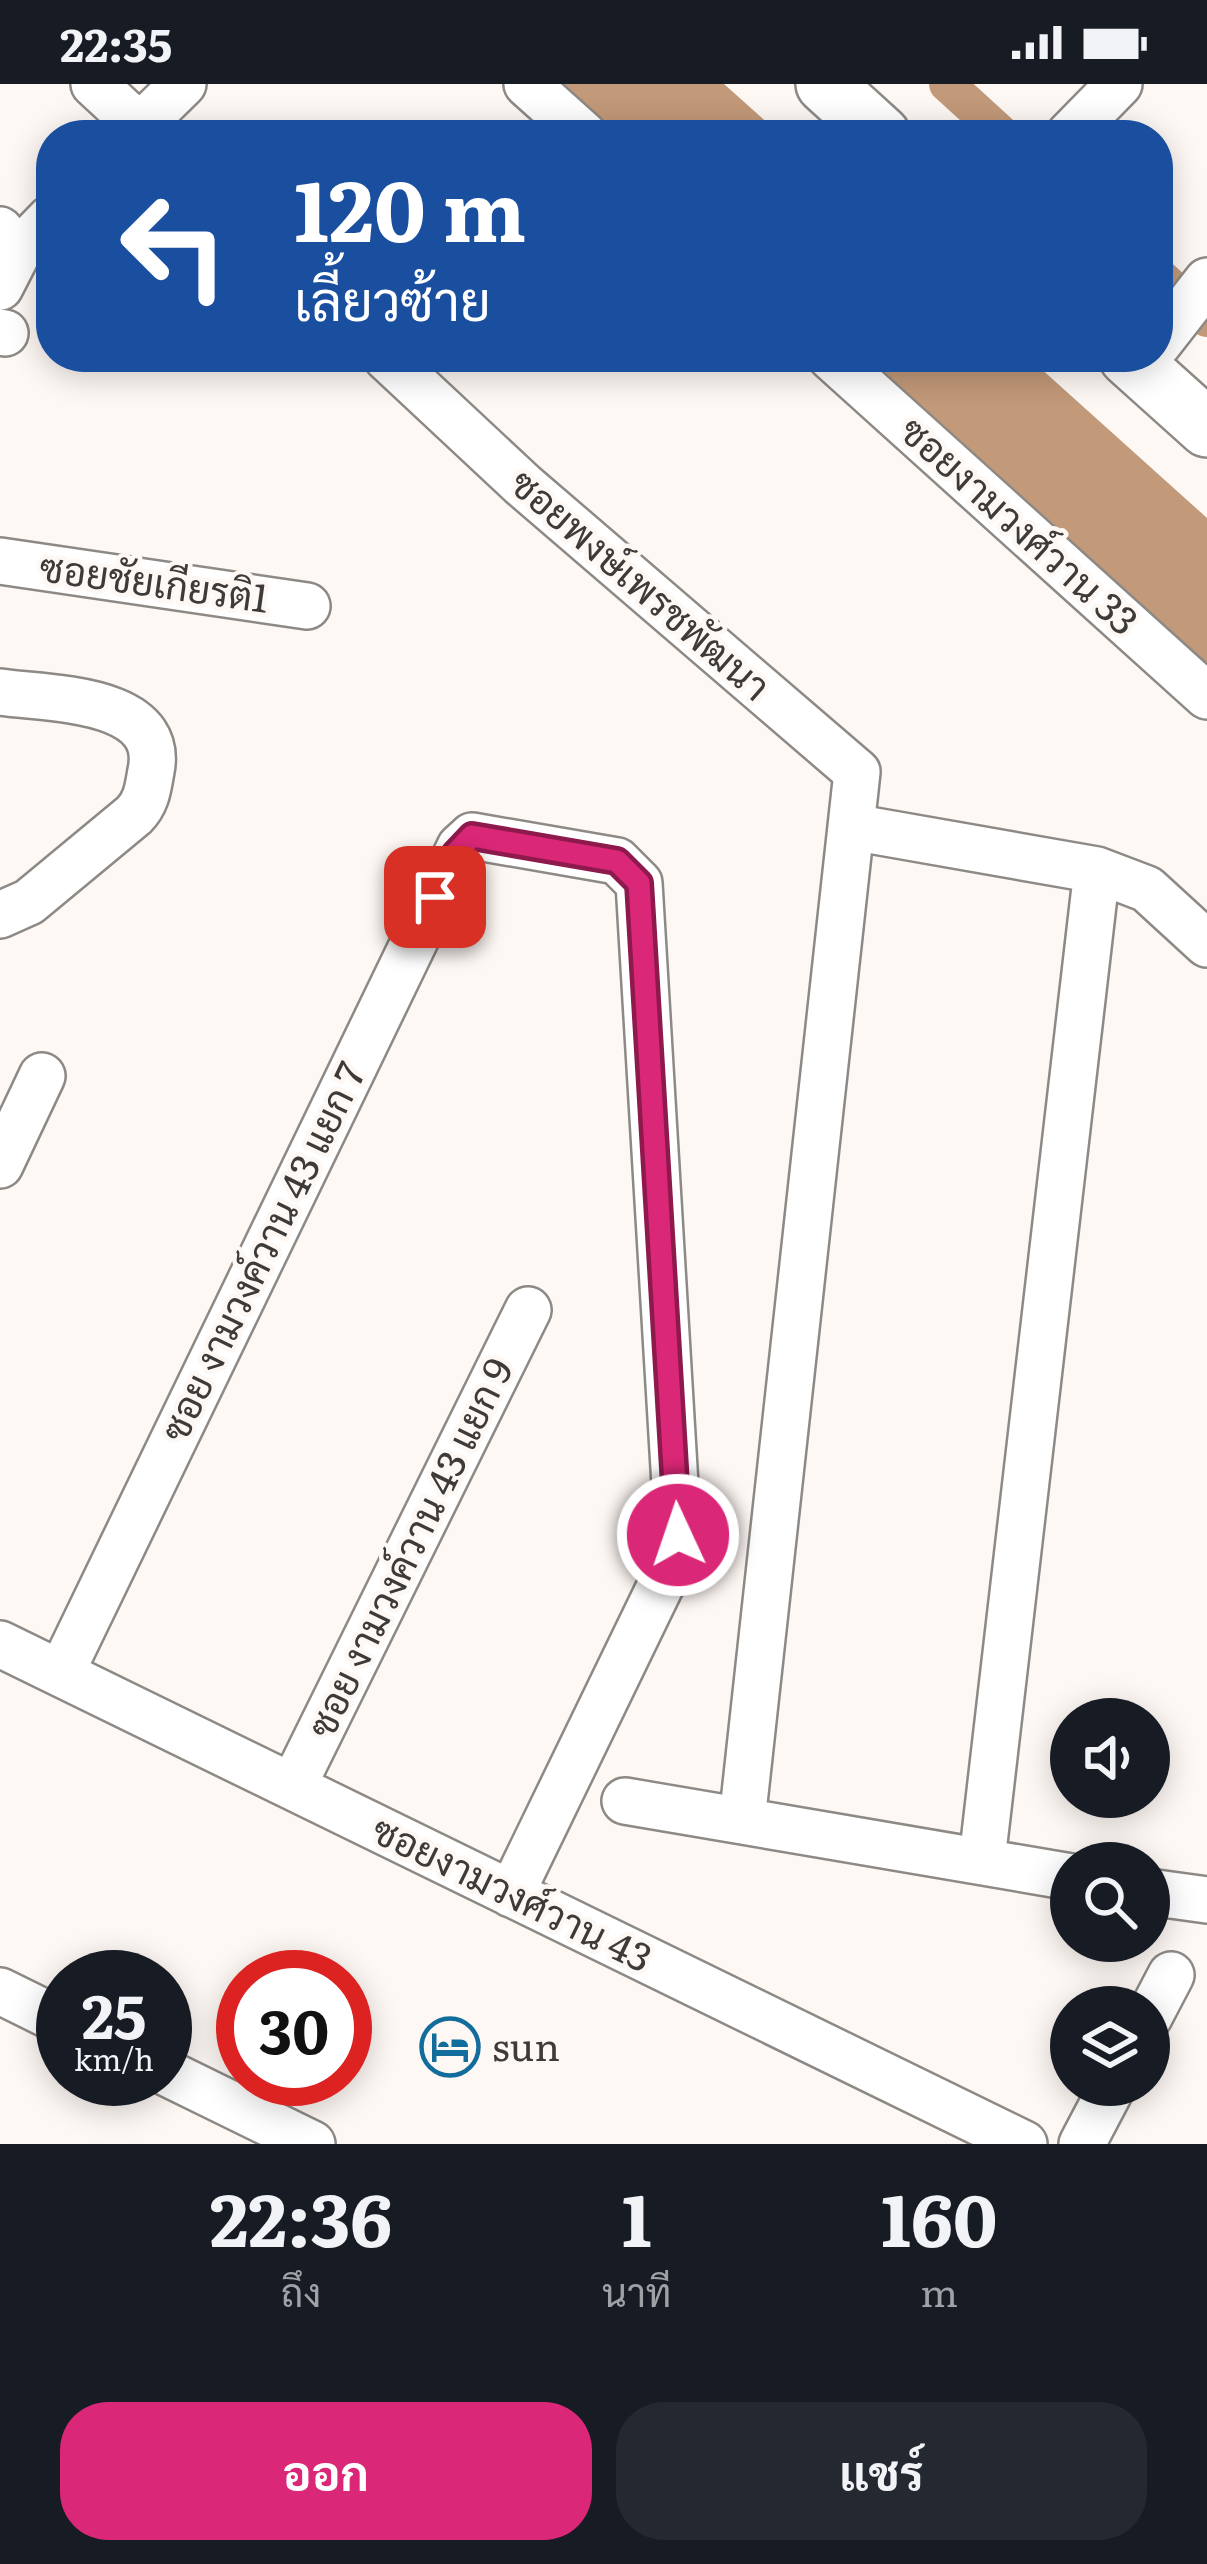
<!DOCTYPE html>
<html lang="th">
<head>
<meta charset="utf-8">
<style>
  body { margin:0; font-family:Literata,Sarabun,serif; background:#242831; color:#f1f3f6; height:100vh; display:flex; flex-direction:column; font-size:45px; white-space:nowrap }
  * { box-sizing:border-box; margin:0 }
  p { font-size:39px; color:#9ea1a6 }
  .icon { flex:none; width:66px; height:66px; fill:none; stroke:currentColor; stroke-width:2; stroke-linecap:round; stroke-linejoin:round }
  .map { position:relative; height:2060px; overflow:hidden }
  .drawer { display:flex; flex-direction:column; background:#171b24; flex:1 }
  .drawer>* { flex:none }
  .hud { position:absolute; left:36px; top:36px; width:1137px; height:252px; border-radius:48px; box-shadow:0 6px 30px #0003; background:#1a4fa0; color:#fff; overflow:hidden }
  .tools { position:absolute; left:1050px; top:1614px; display:grid; gap:24px }
  .tools a { display:grid; place-items:center; width:120px; height:120px; border-radius:50%; background:#171b24; box-shadow:0 6px 30px #0003; font-size:60px }
  .speed { position:absolute; left:36px; top:1866px; display:flex; gap:24px; font-size:60px; font-weight:700; text-align:center }
  .speed>* { display:grid; place-content:center; width:156px; height:156px; border-radius:50%; background:#171b24; box-shadow:0 6px 30px #0003; line-height:1 }
  .speed small { font-size:30px; font-weight:400 }
  .speed .limit { border:18px solid #d22; background:#fff; color:#111 }
  .pin { position:absolute; display:grid; place-items:center; width:102px; height:102px; color:#fff; margin:-51px; border-radius:24px; box-shadow:0 6px 18px #0006 }
  .me { position:absolute; width:132px; margin:-66px; rotate:357deg; stroke-linejoin:round; filter:drop-shadow(0 0 9px #0008) }
  .turn { display:flex; align-items:center; gap:42px; height:252px; padding:0 60px; font-size:54px }
  .turn .icon { width:156px; height:156px; stroke-width:2.5 }
  .turn b { display:block; font-size:84px; line-height:102px }
  .eta { display:flex; justify-content:space-evenly; align-items:center; height:204px; text-align:center }
  .eta b { font-size:72px; font-weight:700; line-height:84px }
  .action { display:flex; gap:24px; margin-top:auto; padding:24px 60px }
  .action a { flex:1; height:138px; border-radius:48px; background:#db2777; color:#fff; font-size:48px; font-weight:700; line-height:138px; text-align:center }
  .action a+a { background:#242831; color:#f1f3f6 }
  .status { display:flex; justify-content:space-between; align-items:center; height:84px; padding:0 60px; background:#171b24; direction:ltr }
  .status svg { height:33px; fill:currentColor }
  .map>svg:first-child { display:block }
  .water { fill:#c29979 }
  .lines { fill:none; stroke-linecap:round; stroke-linejoin:round }
  .canal { stroke:#c29979; stroke-width:36 }
  .minor-casing { stroke:#8d8985; stroke-width:50 }
  .major-casing { stroke:#8d8985; stroke-width:62 }
  .minor { stroke:#fff; stroke-width:45 }
  .major { stroke:#fff; stroke-width:57 }
  .route-casing { stroke:#8e194d; stroke-width:30 }
  .route { stroke:#db2777; stroke-width:21 }
  .labels { text-anchor:middle; stroke-width:9; stroke-linejoin:round; paint-order:stroke }
  .street-label { font-size:39px; fill:#3d3b39; stroke:#fef8f4 }
  .poi-label { font-size:39px; fill:#3d3b39; stroke:#fef8f4; text-anchor:start }
</style>
</head>
<body>
<div class="status"><b>22:35</b><svg viewBox="0 0 49 12"><path d="M0 12V9h3v3zM5 12V6h3v6zM10 12V3h3v9zM15 12V0h3v12zM26 1h20v11H26zM47 4h2v5h-2z"/></svg></div>
<div class="map">
<svg width="1207" height="2060" viewBox="0 0 1207 2060">
  <rect width="100%" height="100%" fill="#fef8f4"/>
  <path class="water" d="M538,0H724L781,51H595Z
    M841,273H1028L1207,434V602Z"/>
  <g class="lines">
    <path class="canal" d="M947,0L1003,51
      M1158,191L1207,235"/>
    <defs>
      <path id="minor" d="M94,0L149,51
        M527,0L584,51
        M131,51L183,0
        M1069,51L1119,0
        M0,146L18,168L0,203
        M18,168L51,134
        M0,248L5,249
        M1158,260L1207,197
        M386,273L523,401L857,688L742,1737
        M831,273L1207,612
        M0,477L307,522
        M0,608C48,615 166,612 151,687C148,703 147,718 134,731L29,818L0,831
        M852,743L1097,786L1147,805L1207,860
        M0,1081L42,992
        M0,1560L1024,2060
        M61,1589L460,763L472,752L617,777L639,799L678,1451L671,1480L511,1810
        M293,1702L528,1226
        M625,1717L1071,1793
        M982,1776L1097,786
        M1149,1808L1207,1816
        M0,1907L63,1938
        M1149,1933L1171,1891
        M165,1988L312,2060
        M1082,2060L1113,2001"/>
      <path id="major" d="M825,0L881,51
        M1128,273L1207,344"/>
    </defs>
    <use href="#minor" class="minor-casing"/>
    <use href="#major" class="major-casing"/>
    <use href="#minor" class="minor"/>
    <use href="#major" class="major"/>
  </g>
  <g class="lines">
    <defs>
      <path id="route" d="M435,813L455,770L472,752L617,777L639,799L678,1451"/>
    </defs>
    <use href="#route" class="route-casing"/>
    <use href="#route" class="route"/>
  </g>
  <defs>
    <symbol id="hotel-ring" viewBox="-11 -11 22 22"><circle r="9.5" fill="#fef8f4" stroke="#136d9c" stroke-width="1.5"/><path d="M-6-4.5h1.5V1H6V5H4.5V3h-9V5H-6ZM-4 0a1.8 1.8 0 1 1 3.6 0ZM.5 0V-2.5h3Q6-2.5 6 0Z" fill="#136d9c"/></symbol>
  </defs>
  <g fill-rule="evenodd">
    <use href="#hotel-ring" x="417" y="1930" width="66" height="66"/>
  </g>
  <g class="labels">
    <g class="street-label">
      <text transform="translate(1019 442) rotate(42)" y="14">ซอยงามวงศ์วาน 33</text>
      <text transform="translate(154 499) rotate(8)" y="14">ซอยชัยเกียรติ1</text>
      <text transform="translate(640 501) rotate(41)" y="14">ซอยพงษ์เพรชพัฒนา</text>
      <text transform="translate(263 1168) rotate(-64)" y="14">ซอย งามวงค์วาน 43 แยก 7</text>
      <text transform="translate(410 1464) rotate(-64)" y="14">ซอย งามวงค์วาน 43 แยก 9</text>
      <text transform="translate(512 1810) rotate(26)" y="14">ซอยงามวงศ์วาน 43</text>
    </g>
    <g class="poi-label">
      <text x="492" y="1977">sun</text>
    </g>
  </g>
</svg>
<div class="tools">
<a><svg class="icon" aria-label="sound" viewBox="0 0 24 24"><path d="M4 9h4l5-4v14l-5-4H4zM17 9q2 3 0 6"/></svg></a>
<a><svg class="icon" aria-label="search" viewBox="0 0 24 24"><circle cx="10" cy="10" r="6"/><path d="M15 15l6 6"/></svg></a>
<a><svg class="icon" aria-label="layers" viewBox="0 0 24 24"><path d="M12 4l9 5-9 5-9-5zM3 14l9 5 9-5"/></svg></a>
</div>
<div class="speed"><div>25<small>km/h</small></div><div class="limit">30</div></div>
<div class="pin" style="left:435px;top:813px;background:#d93025"><svg class="icon" aria-label="arrive" viewBox="0 0 24 24"><path d="M6 21V4h12l-3 4 3 4H6"/></svg></div>
<svg class="me" style="left:678px;top:1451px" viewBox="-20 -20 40 40"><circle r="17" fill="#db2777" stroke="#fff" stroke-width="3"/><path d="M0-11L8 9 0 5-8 9z" fill="#fff"/></svg>
<div class="hud">
<div class="turn"><svg class="icon" aria-label="left" viewBox="0 0 24 24"><path d="M17 20v-9H6M10 6l-5 5 5 5"/></svg><div><b>120 m</b>เลี้ยวซ้าย</div></div>
</div>
</div>
<section class="drawer">
<div class="eta">
<div><b>22:36</b><p>ถึง</p></div>
<div><b>1</b><p>นาที</p></div>
<div><b>160</b><p>m</p></div>
</div>
<div class="action"><a>ออก</a><a>แชร์</a></div>
</section>
</body>
</html>
